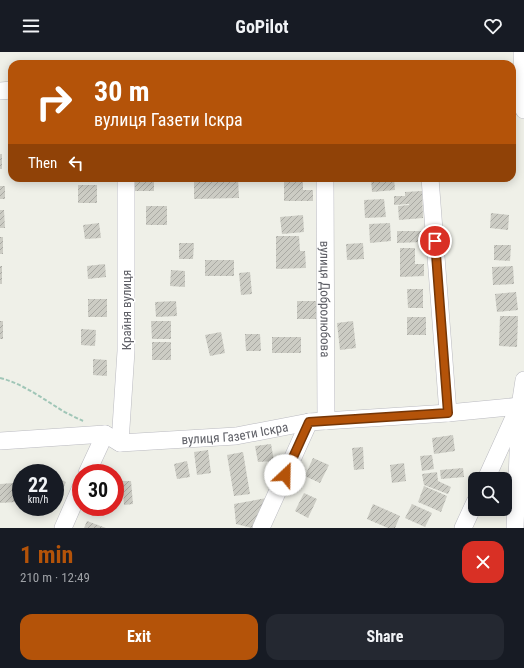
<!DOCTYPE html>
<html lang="en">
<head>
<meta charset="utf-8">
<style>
  body { margin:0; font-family:"Roboto Condensed",sans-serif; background:#242831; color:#f1f3f6; height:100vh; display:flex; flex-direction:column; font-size:15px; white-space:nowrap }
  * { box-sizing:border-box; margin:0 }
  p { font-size:13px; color:#9ea1a6 }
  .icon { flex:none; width:22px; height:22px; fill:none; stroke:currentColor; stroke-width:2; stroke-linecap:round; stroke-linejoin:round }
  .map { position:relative; height:476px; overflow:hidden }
  .sheet { display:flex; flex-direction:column; background:#171b24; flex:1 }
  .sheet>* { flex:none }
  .top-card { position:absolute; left:8px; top:8px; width:508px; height:122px; border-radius:12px; box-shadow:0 2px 10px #0003; background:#b45309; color:#fff; overflow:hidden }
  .fabs { position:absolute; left:468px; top:420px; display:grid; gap:8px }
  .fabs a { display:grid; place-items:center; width:44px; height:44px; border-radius:8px; background:#171b24; box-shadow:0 2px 10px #0003; font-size:20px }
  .speed { position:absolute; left:12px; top:412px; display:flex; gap:8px; font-size:20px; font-weight:700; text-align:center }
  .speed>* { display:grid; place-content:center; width:52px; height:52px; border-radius:50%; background:#171b24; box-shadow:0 2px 10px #0003; line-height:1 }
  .speed small { font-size:10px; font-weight:400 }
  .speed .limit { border:6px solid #d22; background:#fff; color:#111 }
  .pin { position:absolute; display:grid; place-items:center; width:34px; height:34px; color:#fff; margin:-17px; border:2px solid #fff; border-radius:50%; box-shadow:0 1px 4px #0007 }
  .me { position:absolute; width:44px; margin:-22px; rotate:24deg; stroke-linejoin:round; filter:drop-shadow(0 0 3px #0008) }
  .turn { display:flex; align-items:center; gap:14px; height:84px; padding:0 20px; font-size:18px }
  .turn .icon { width:52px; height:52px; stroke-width:2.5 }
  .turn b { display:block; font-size:28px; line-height:34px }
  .then { display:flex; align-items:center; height:38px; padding:0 20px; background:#0003; gap:8px; font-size:15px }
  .round { display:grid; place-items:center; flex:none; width:42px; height:42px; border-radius:12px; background:#242831 }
  .summary { display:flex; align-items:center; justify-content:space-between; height:68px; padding:0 20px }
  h1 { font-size:24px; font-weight:700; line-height:30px; color:#b45309 }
  .primary-button { display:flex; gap:8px; margin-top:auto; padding:8px 20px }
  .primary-button a { flex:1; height:46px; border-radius:12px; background:#b45309; color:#fff; font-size:16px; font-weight:700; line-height:46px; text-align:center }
  .primary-button a+a { background:#242831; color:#f1f3f6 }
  header { display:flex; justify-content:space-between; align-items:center; height:52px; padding:0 20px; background:#171b24; font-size:18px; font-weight:700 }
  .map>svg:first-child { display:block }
  .building { fill:url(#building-hatch) }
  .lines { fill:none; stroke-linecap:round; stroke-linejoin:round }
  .minor-casing { stroke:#babac0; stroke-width:18 }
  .path { stroke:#a0c6b7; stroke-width:2; stroke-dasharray:4 2; stroke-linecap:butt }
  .minor { stroke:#fff; stroke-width:17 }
  .route-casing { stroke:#753606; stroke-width:10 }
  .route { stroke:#b45309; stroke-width:7 }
  .labels { text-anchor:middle; stroke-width:3; stroke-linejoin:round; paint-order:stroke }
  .street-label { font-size:13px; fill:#5f6067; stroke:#fff }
</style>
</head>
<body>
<header><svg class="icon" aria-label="menu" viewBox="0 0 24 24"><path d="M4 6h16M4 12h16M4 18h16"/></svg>GoPilot<svg class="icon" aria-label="heart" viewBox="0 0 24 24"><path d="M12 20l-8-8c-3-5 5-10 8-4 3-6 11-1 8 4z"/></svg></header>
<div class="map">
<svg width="524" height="476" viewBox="0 0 524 476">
  <defs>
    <pattern id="building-hatch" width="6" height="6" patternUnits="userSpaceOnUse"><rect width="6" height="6" fill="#ccccc4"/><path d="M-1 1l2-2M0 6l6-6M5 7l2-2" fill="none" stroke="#a9a9a3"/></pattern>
  </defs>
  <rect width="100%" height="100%" fill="#eff0e8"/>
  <path class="building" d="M0,102H2V117H0Z
    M132,126H154V139H133Z
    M194,126H238L239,146L194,147Z
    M284,126H303V138H313V149H284Z
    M371,126H394L395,138L372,140Z
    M78,133H97V151H78Z
    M0,134H5V147H0Z
    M422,139L423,166L399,168L398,154L409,153V152L394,153V144H405V140Z
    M384,147L386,165L365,166L364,148Z
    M146,154H167V173H146Z
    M0,158H4L5,176H0Z
    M491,161L509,163L508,178L490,176Z
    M303,163L304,180L282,182L280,165Z
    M99,171L101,186L85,187L83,173Z
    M390,171L391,189L370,191L369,172Z
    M397,179H422V190L397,191Z
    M276,184H299L300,199H305L306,216L276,217Z
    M0,185H3V202H0Z
    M179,191H194L193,207H179Z
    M363,191L364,207L347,208L346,192Z
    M494,193H511L510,209L494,208Z
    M400,196H415V212H424V224L400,225Z
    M205,208H234V224H205Z
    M105,212L106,225L88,227L87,214Z
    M0,214H2V232H0Z
    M513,214L514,232L493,233L492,215Z
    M171,218L185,219V235L170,234Z
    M250,220L252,242L241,243L239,221Z
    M407,237H423V256H408Z
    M516,240L518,258L497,260L495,242Z
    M88,247H107V265H88Z
    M176,249L177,264L156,265L155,250Z
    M297,249H316V267H297Z
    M500,264H518L517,295L499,294Z
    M407,265H426V283H407Z
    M0,269H3V287H0Z
    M151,269H171V287H152Z
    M353,269L356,296L340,298L337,271Z
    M81,277L96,278L95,294L81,293Z
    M221,280L225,301L210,304L205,283Z
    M245,282H260L261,299H246Z
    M272,285H301V301H272Z
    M152,290H171V308H152Z
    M93,307L107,308V324L93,323Z
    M453,383L455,399L434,402L432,386Z
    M271,392L274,409L258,410L255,394Z
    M363,395L364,417L354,418L352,396Z
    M208,398L211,421L197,423L194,400Z
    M243,400L250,442L234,444L227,403Z
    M432,403L434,417L422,419L420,404Z
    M313,406L329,413L320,431L305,424Z
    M187,409L190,425L177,427L174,412Z
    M404,411L406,429L392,431L390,413Z
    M463,416L464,425L441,427L440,418Z
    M437,420L438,429L451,435L448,442L424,433L422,422Z
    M55,425L66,430L55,454Z
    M122,429H131L133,452L124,453Z
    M14,431L16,450L0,451V432Z
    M424,434L447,444L441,460L418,450Z
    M304,441L317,447L308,466L295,459Z
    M267,446L252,476L236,472L234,452Z
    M373,452L400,464L395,476H388L367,467Z
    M412,452L432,461L425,475L405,466Z
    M87,469L106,476H84Z"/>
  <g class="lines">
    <defs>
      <g id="minor">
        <path d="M522,0L524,58"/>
        <path d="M0,39L12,38"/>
        <path id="s1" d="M325,126L326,369"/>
        <path d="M430,126L448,361"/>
        <path id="s2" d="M0,389L105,382L120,391L236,384L309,370L448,361L520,354"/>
        <path d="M120,391L126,299V126"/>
        <path d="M87,421L105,382"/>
        <path d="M486,427L516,361"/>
        <path d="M63,476L81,435"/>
        <path d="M261,476L309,370"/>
        <path d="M463,476L475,450"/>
        <path d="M515,476L520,354L524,328"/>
      </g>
    </defs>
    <use href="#minor" class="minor-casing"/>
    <path class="path" d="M0,326C24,332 43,347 63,359C70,363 77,366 83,369"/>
    <use href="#minor" class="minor"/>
  </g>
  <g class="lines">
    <defs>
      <path id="route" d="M285,423L309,370L448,361L435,189"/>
    </defs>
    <use href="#route" class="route-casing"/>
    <use href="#route" class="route"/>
  </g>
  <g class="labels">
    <g class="street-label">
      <text dy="5" stroke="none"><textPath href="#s1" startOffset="121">вулиця Добролюбова</textPath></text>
      <text transform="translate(126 258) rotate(-90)" y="5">Крайня вулиця</text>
      <text dy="5" stroke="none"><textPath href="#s2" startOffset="238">вулиця Газети Іскра</textPath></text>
    </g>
  </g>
</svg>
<div class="fabs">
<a><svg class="icon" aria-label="search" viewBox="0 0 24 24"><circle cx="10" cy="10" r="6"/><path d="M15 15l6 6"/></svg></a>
</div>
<div class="speed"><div>22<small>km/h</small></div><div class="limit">30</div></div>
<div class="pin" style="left:435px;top:189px;background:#d93025"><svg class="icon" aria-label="arrive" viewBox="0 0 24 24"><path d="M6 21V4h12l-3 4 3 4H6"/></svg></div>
<svg class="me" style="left:285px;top:423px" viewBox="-20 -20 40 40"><circle r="19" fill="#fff"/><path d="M0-13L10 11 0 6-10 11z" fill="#b45309"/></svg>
<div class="top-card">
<div class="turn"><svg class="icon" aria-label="right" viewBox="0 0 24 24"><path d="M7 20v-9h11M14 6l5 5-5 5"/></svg><div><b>30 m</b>вулиця Газети Іскра</div></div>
<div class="then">Then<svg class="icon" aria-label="left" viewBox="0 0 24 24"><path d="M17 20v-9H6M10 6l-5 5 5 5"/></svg></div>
</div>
</div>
<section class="sheet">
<div class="summary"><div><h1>1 min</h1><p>210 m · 12:49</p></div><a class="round" style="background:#d93025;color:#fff"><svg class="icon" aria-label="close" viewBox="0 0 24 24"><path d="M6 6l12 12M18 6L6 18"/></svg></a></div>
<div class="primary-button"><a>Exit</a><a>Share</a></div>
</section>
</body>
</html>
